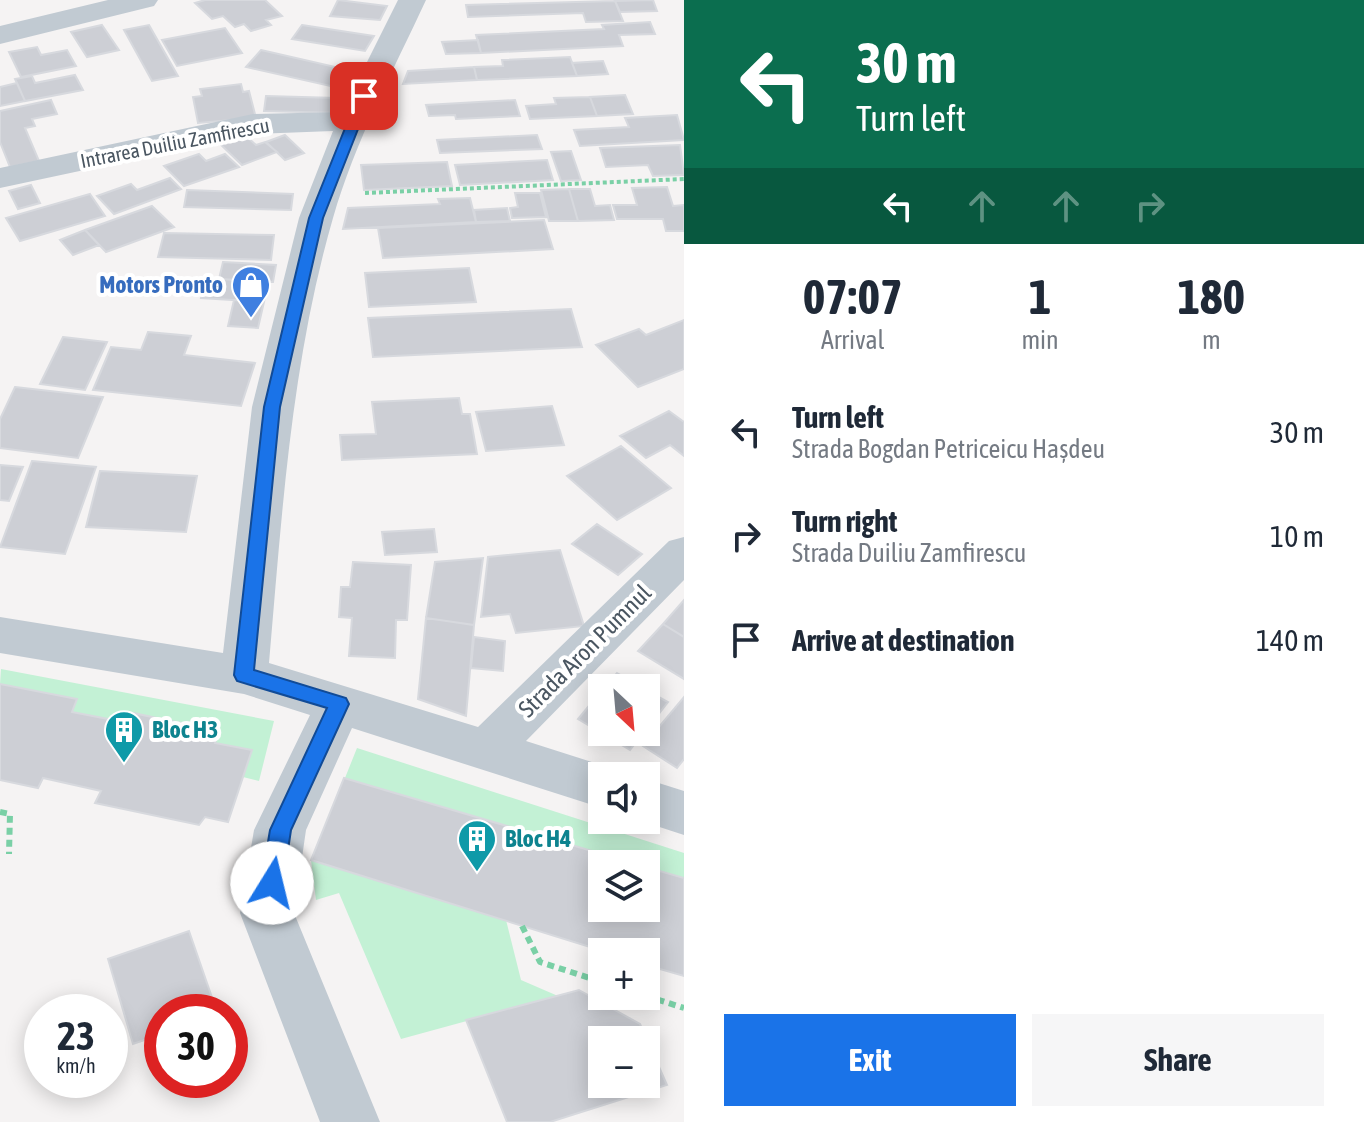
<!DOCTYPE html>
<html lang="en">
<head>
<meta charset="utf-8">
<style>
  body { margin:0; font-family:"Asap Condensed",sans-serif; background:#f6f6f7; color:#1f2937; height:100vh; display:flex; flex-direction:column; font-size:30px; white-space:nowrap }
  * { box-sizing:border-box; margin:0 }
  p { font-size:26px; color:#747a83 }
  .icon { flex:none; width:44px; height:44px; fill:none; stroke:currentColor; stroke-width:2; stroke-linecap:round; stroke-linejoin:round }
  .map { position:relative; flex:1; overflow:hidden }
  .sheet { display:flex; flex-direction:column; background:#fff; width:680px }
  .sheet>* { flex:none }
  .banner { background:#0b6e4f; color:#fff; overflow:hidden }
  .needle { width:52px; rotate:154deg }
  .controls { position:absolute; left:588px; top:674px; display:grid; gap:16px }
  .controls a { display:grid; place-items:center; width:72px; height:72px; border-radius:0px; background:#fff; box-shadow:0 4px 20px #0003; font-size:40px }
  .speed { position:absolute; left:24px; top:994px; display:flex; gap:16px; font-size:40px; font-weight:700; text-align:center }
  .speed>* { display:grid; place-content:center; width:104px; height:104px; border-radius:50%; background:#fff; box-shadow:0 4px 20px #0003; line-height:1 }
  .speed small { font-size:20px; font-weight:400 }
  .speed .limit { border:12px solid #d22; background:#fff; color:#111 }
  .pin { position:absolute; display:grid; place-items:center; width:68px; height:68px; color:#fff; margin:-34px; border-radius:16px; box-shadow:0 4px 12px #0006 }
  .me { position:absolute; width:88px; margin:-44px; rotate:9deg; stroke-linejoin:round; filter:drop-shadow(0 0 6px #0008) }
  .turn { display:flex; align-items:center; gap:28px; height:168px; padding:0 40px; font-size:36px }
  .turn .icon { width:104px; height:104px; stroke-width:2.5 }
  .turn b { display:block; font-size:56px; line-height:68px }
  .lanes { display:flex; align-items:center; height:76px; padding:0 40px; background:#0003; justify-content:center; gap:40px; direction:ltr }
  .lanes .off { opacity:.35 }
  .eta { display:flex; justify-content:space-evenly; align-items:center; height:136px; text-align:center }
  .eta b { font-size:48px; font-weight:700; line-height:56px }
  .cta { display:flex; gap:16px; margin-top:auto; padding:16px 40px }
  .cta a { flex:1; height:92px; border-radius:0px; background:#1a73e8; color:#fff; font-size:32px; font-weight:700; line-height:92px; text-align:center }
  .cta a+a { background:#f6f6f7; color:#1f2937 }
  ul { padding:0; list-style:none }
  li { display:flex; align-items:center; gap:24px; height:104px; padding:0 40px }
  li div { flex:1 }
  li b { display:block; font-size:30px }
  li em { font-style:normal }
  main { display:flex; flex:1; min-height:0 }
  .map>svg:first-child { display:block }
  .green { fill:#c3f1d5 }
  .building { fill:#cdcfd5; stroke:#d7d9de; stroke-width:2; fill-rule:evenodd }
  .lines { fill:none; stroke-linecap:round; stroke-linejoin:round }
  .path-far1 { stroke:#7ad0a6; stroke-width:4; stroke-dasharray:4 3; stroke-linecap:butt }
  .path { stroke:#7ad0a6; stroke-width:6; stroke-dasharray:7 5; stroke-linecap:butt }
  .minor { fill:#c1cad2; fill-rule:evenodd }
  .route { fill:#1a73e8; stroke:#114b97; stroke-width:2 }
  .labels { text-anchor:middle; stroke-width:8; stroke-linejoin:round; paint-order:stroke }
  .far-street-label { font-size:20px; fill:#4a5661; stroke:#fff }
  .shop-label { font-size:24px; font-weight:bold; fill:#366cbe; stroke:#fff; text-anchor:end }
  .street-label { font-size:24px; fill:#4a5661; stroke:#fff }
  .culture-label { font-size:24px; font-weight:bold; fill:#0d838f; stroke:#fff; text-anchor:start }
</style>
</head>
<body>
<main>
<div class="map">
<svg width="684" height="1122" viewBox="0 0 684 1122">
  <rect width="100%" height="100%" fill="#f5f3f3"/>
  <path class="green" d="M1,669L274,721L259,781L243,777L252,751L215,743L218,731L133,713L129,723L72,712L77,699L0,684Z
    M357,748L684,853V878L646,867V864H636L345,778Z
    M311,860L506,920L521,980L558,996L401,1039L339,893L316,900Z"/>
  <path class="building" d="M205,0H265L282,16L266,20L271,25L251,31L244,24L235,27L223,16L212,19L195,3Z
    M338,0L387,6L380,20L330,16Z
    M653,0L657,11L620,12L615,1Z
    M615,1L623,21L586,22L583,13L468,17L466,5Z
    M650,22L655,34L619,35L623,46L481,53L476,35L604,29L602,25Z
    M102,25L119,50L87,57L71,32Z
    M149,25L178,76L152,81L124,30Z
    M302,25L374,36L365,51L292,39Z
    M225,28L242,53L177,66L162,40Z
    M478,40L481,53L446,54L442,42Z
    M37,47L41,55L67,50L76,66L21,77L9,52Z
    M261,50L353,71L339,88L246,67Z
    M570,57L577,76L477,80L474,67L503,66L502,60Z
    M603,61L608,74L577,76L572,63Z
    M474,67L477,80L403,84L408,71Z
    M75,75L83,90L25,101L15,79L32,76L35,83Z
    M17,83L25,101L0,106V87Z
    M241,84L243,92L249,91L256,118L198,123L193,97L202,96L200,89Z
    M625,95L633,114L597,116L590,97Z
    M266,96L337,98L336,113L264,111Z
    M590,97L597,116L530,119L526,106L556,104L554,98Z
    M51,100L57,114L32,119L35,126L25,128L39,161L10,167L0,142V111Z
    M515,100L520,116L456,119L455,115L429,116L426,105Z
    M677,115L684,140L580,146L574,130L629,127L625,118Z
    M244,134L256,145L265,142L277,152L242,165L219,143Z
    M285,135L304,153L285,160L266,142Z
    M537,135L542,149L440,153L437,140Z
    M680,145L684,175L653,176L648,165L606,167L600,148Z
    M571,151L581,180L561,181L551,152Z
    M199,154L206,161L225,154L239,167L184,186L164,166Z
    M547,160L553,180L460,185L455,165Z
    M447,162L452,186L364,190L361,165Z
    M170,178L181,189L114,214L97,196L131,184L137,190Z
    M31,185L40,203L18,209L9,191Z
    M667,187L673,206L684,205V231H666L663,219H617L613,205H637L632,188Z
    M569,189L578,221H549L541,190Z
    M569,189H590L595,206L610,205L614,220L578,221Z
    M187,190L293,194L291,210L184,207Z
    M515,193H540L546,217L512,218L510,208L518,207Z
    M90,194L105,216L20,241L6,218Z
    M470,198L476,222L343,229L348,208L440,204L438,199Z
    M152,206L174,227L106,252L85,230Z
    M507,208L510,221L476,222L474,210Z
    M544,220L553,249L383,258L378,228Z
    M85,230L99,245L73,255L60,240Z
    M164,233L274,235L271,260L158,257Z
    M223,262L276,265L273,282L219,279Z
    M469,268L476,302L369,307L365,273Z
    M206,278L268,282L264,302L201,298Z
    M234,300L264,302L258,328L228,326Z
    M571,309L582,347L373,357L368,318Z
    M684,320V369L638,387L596,345L639,329L646,335Z
    M148,332L191,336L184,355L255,363L241,406L93,390L111,347L141,350Z
    M63,337L107,342L85,390L40,384Z
    M15,387L103,397L78,458L0,448V419Z
    M459,398L462,414H470L477,454L342,460L340,435L376,434L372,402Z
    M552,406L564,445L486,451L476,412Z
    M669,411L684,422V456L670,445L646,458L620,436Z
    M621,446L671,488L617,520L567,476Z
    M32,461L96,467L65,554L0,547Z
    M0,465L23,467L9,501L0,500Z
    M100,471L197,476L186,532L86,527Z
    M597,524L642,554L618,575L572,544Z
    M434,529L437,552L385,555L382,532Z
    M560,550L584,626L516,633L510,614L481,617L488,557Z
    M483,558L474,625L426,618L435,562Z
    M353,562L411,565L407,620H396L395,658L349,656L352,618L339,617L341,587H350Z
    M684,600V637L663,624Z
    M426,618L474,625L466,716L418,699Z
    M663,624L684,637V679L638,651Z
    M474,637L505,641L503,671L471,668Z
    M617,673L643,688H604Z
    M0,684L77,699L72,712L129,723L133,713L219,731L215,743L252,750L228,822L205,817L199,825L95,803L101,791L43,778L38,788L0,780Z
    M602,690V732H644L630,750L578,719Z
    M646,690L668,702L646,730Z
    M684,697V759L677,768L643,746Z
    M344,778L636,864H602V908H646V867L684,878V976L646,965V952H606L311,860Z
    M189,931L217,1012H162V1034L133,1044L108,959Z
    M579,990L640,1024L667,1085L550,1122H507L466,1020ZM602,1040H646V1084H602Z"/>
  <g class="lines">
    <path class="path-far1" d="M365,193L684,179"/>
    <path class="path" d="M0,812L10,814L9,854
      M522,926L540,962L602,982
      M646,996L684,1008"/>
    <path class="minor" d="M108,0H158L154,6L0,44V26Z
      M398,0H426C393,71 355,142 333,218C291,363 282,514 269,663L478,727L669,541L684,537V580L526,741L620,771L622,776H602V808L352,728L306,830L294,913L380,1122H320L240,913L254,830L310,715L244,694L0,653V617L223,653L252,407L299,218L333,131L253,134L0,188V168L253,114L342,112Z
      M646,779L684,791V835L638,820H646Z"/>
  </g>
  <path class="route" d="M364,93L371,96L323,218L280,407L254,670L346,698L349,704L291,830L283,883L280,890L272,893L264,890L261,883L270,830L327,708L237,681L234,675L264,407L309,218L358,96Z"/>
  <defs>
    <symbol id="shop-pin" viewBox="-11 -11 22 30"><path d="M0 17L-7.5 6A9.5 9.5 0 1 1 7.5 6Z" fill="#3f7fe0" stroke="#fff"/><path d="M-5-2.5h2.3a2.7 3.5 0 0 1 5.4 0H5L5.5 6h-11ZM-1.5-2.5h3a1.5 2.3 0 0 0-3 0Z" fill="#fff"/></symbol>
    <symbol id="building-pin" viewBox="-11 -11 22 30"><path d="M0 17L-7.5 6A9.5 9.5 0 1 1 7.5 6Z" fill="#0f9aa8" stroke="#fff"/><path d="M-4-6H4V6H1V3H-1V6H-4ZM-2.5-4.3h1.7v1.8h-1.7ZM.8-4.3h1.7v1.8H.8ZM-2.5-1h1.7V.8h-1.7ZM.8-1h1.7V.8H.8Z" fill="#fff"/></symbol>
  </defs>
  <g fill-rule="evenodd">
    <use href="#shop-pin" x="229" y="263" width="44" height="60"/>
    <use href="#building-pin" x="102" y="708" width="44" height="60"/>
    <use href="#building-pin" x="455" y="817" width="44" height="60"/>
  </g>
  <g class="labels">
    <g class="far-street-label">
      <text transform="translate(175 143) rotate(-11)" y="7">Intrarea Duiliu Zamfirescu</text>
    </g>
    <g class="shop-label">
      <text x="223" y="293">Motors Pronto</text>
    </g>
    <g class="street-label">
      <text transform="translate(585 651) rotate(-45)" y="8">Strada Aron Pumnul</text>
    </g>
    <g class="culture-label">
      <text x="152" y="738">Bloc H3</text>
      <text x="505" y="847">Bloc H4</text>
    </g>
  </g>
</svg>
<div class="controls">
<a><svg class="needle" viewBox="-14 -14 28 28"><path d="M0-13l5 13h-10z" fill="#e53935"/><path d="M0 13l5-13h-10z" fill="#747a83"/></svg></a>
<a><svg class="icon" aria-label="sound" viewBox="0 0 24 24"><path d="M4 9h4l5-4v14l-5-4H4zM17 9q2 3 0 6"/></svg></a>
<a><svg class="icon" aria-label="layers" viewBox="0 0 24 24"><path d="M12 4l9 5-9 5-9-5zM3 14l9 5 9-5"/></svg></a>
<a>+</a>
<a>−</a>
</div>
<div class="speed"><div>23<small>km/h</small></div><div class="limit">30</div></div>
<div class="pin" style="left:364px;top:96px;background:#d93025"><svg class="icon" aria-label="arrive" viewBox="0 0 24 24"><path d="M6 21V4h12l-3 4 3 4H6"/></svg></div>
<svg class="me" style="left:272px;top:883px" viewBox="-20 -20 40 40"><circle r="19" fill="#fff"/><path d="M0-13L10 11 0 6-10 11z" fill="#1a73e8"/></svg>
</div>
<section class="sheet">
<div class="banner">
<div class="turn"><svg class="icon" aria-label="left" viewBox="0 0 24 24"><path d="M17 20v-9H6M10 6l-5 5 5 5"/></svg><div><b>30 m</b>Turn left</div></div>
<div class="lanes"><svg class="icon" aria-label="left" viewBox="0 0 24 24"><path d="M17 20v-9H6M10 6l-5 5 5 5"/></svg><svg class="icon off" aria-label="ahead" viewBox="0 0 24 24"><path d="M12 20V5M6 11l6-6 6 6"/></svg><svg class="icon off" aria-label="ahead" viewBox="0 0 24 24"><path d="M12 20V5M6 11l6-6 6 6"/></svg><svg class="icon off" aria-label="right" viewBox="0 0 24 24"><path d="M7 20v-9h11M14 6l5 5-5 5"/></svg></div>
</div>
<div class="eta">
<div><b>07:07</b><p>Arrival</p></div>
<div><b>1</b><p>min</p></div>
<div><b>180</b><p>m</p></div>
</div>
<ul>
<li><svg class="icon" aria-label="left" viewBox="0 0 24 24"><path d="M17 20v-9H6M10 6l-5 5 5 5"/></svg><div><b>Turn left</b><p>Strada Bogdan Petriceicu Hașdeu</p></div><em>30 m</em></li>
<li><svg class="icon" aria-label="right" viewBox="0 0 24 24"><path d="M7 20v-9h11M14 6l5 5-5 5"/></svg><div><b>Turn right</b><p>Strada Duiliu Zamfirescu</p></div><em>10 m</em></li>
<li><svg class="icon" aria-label="arrive" viewBox="0 0 24 24"><path d="M6 21V4h12l-3 4 3 4H6"/></svg><div><b>Arrive at destination</b></div><em>140 m</em></li>
</ul>
<div class="cta"><a>Exit</a><a>Share</a></div>
</section>
</main>
</body>
</html>
